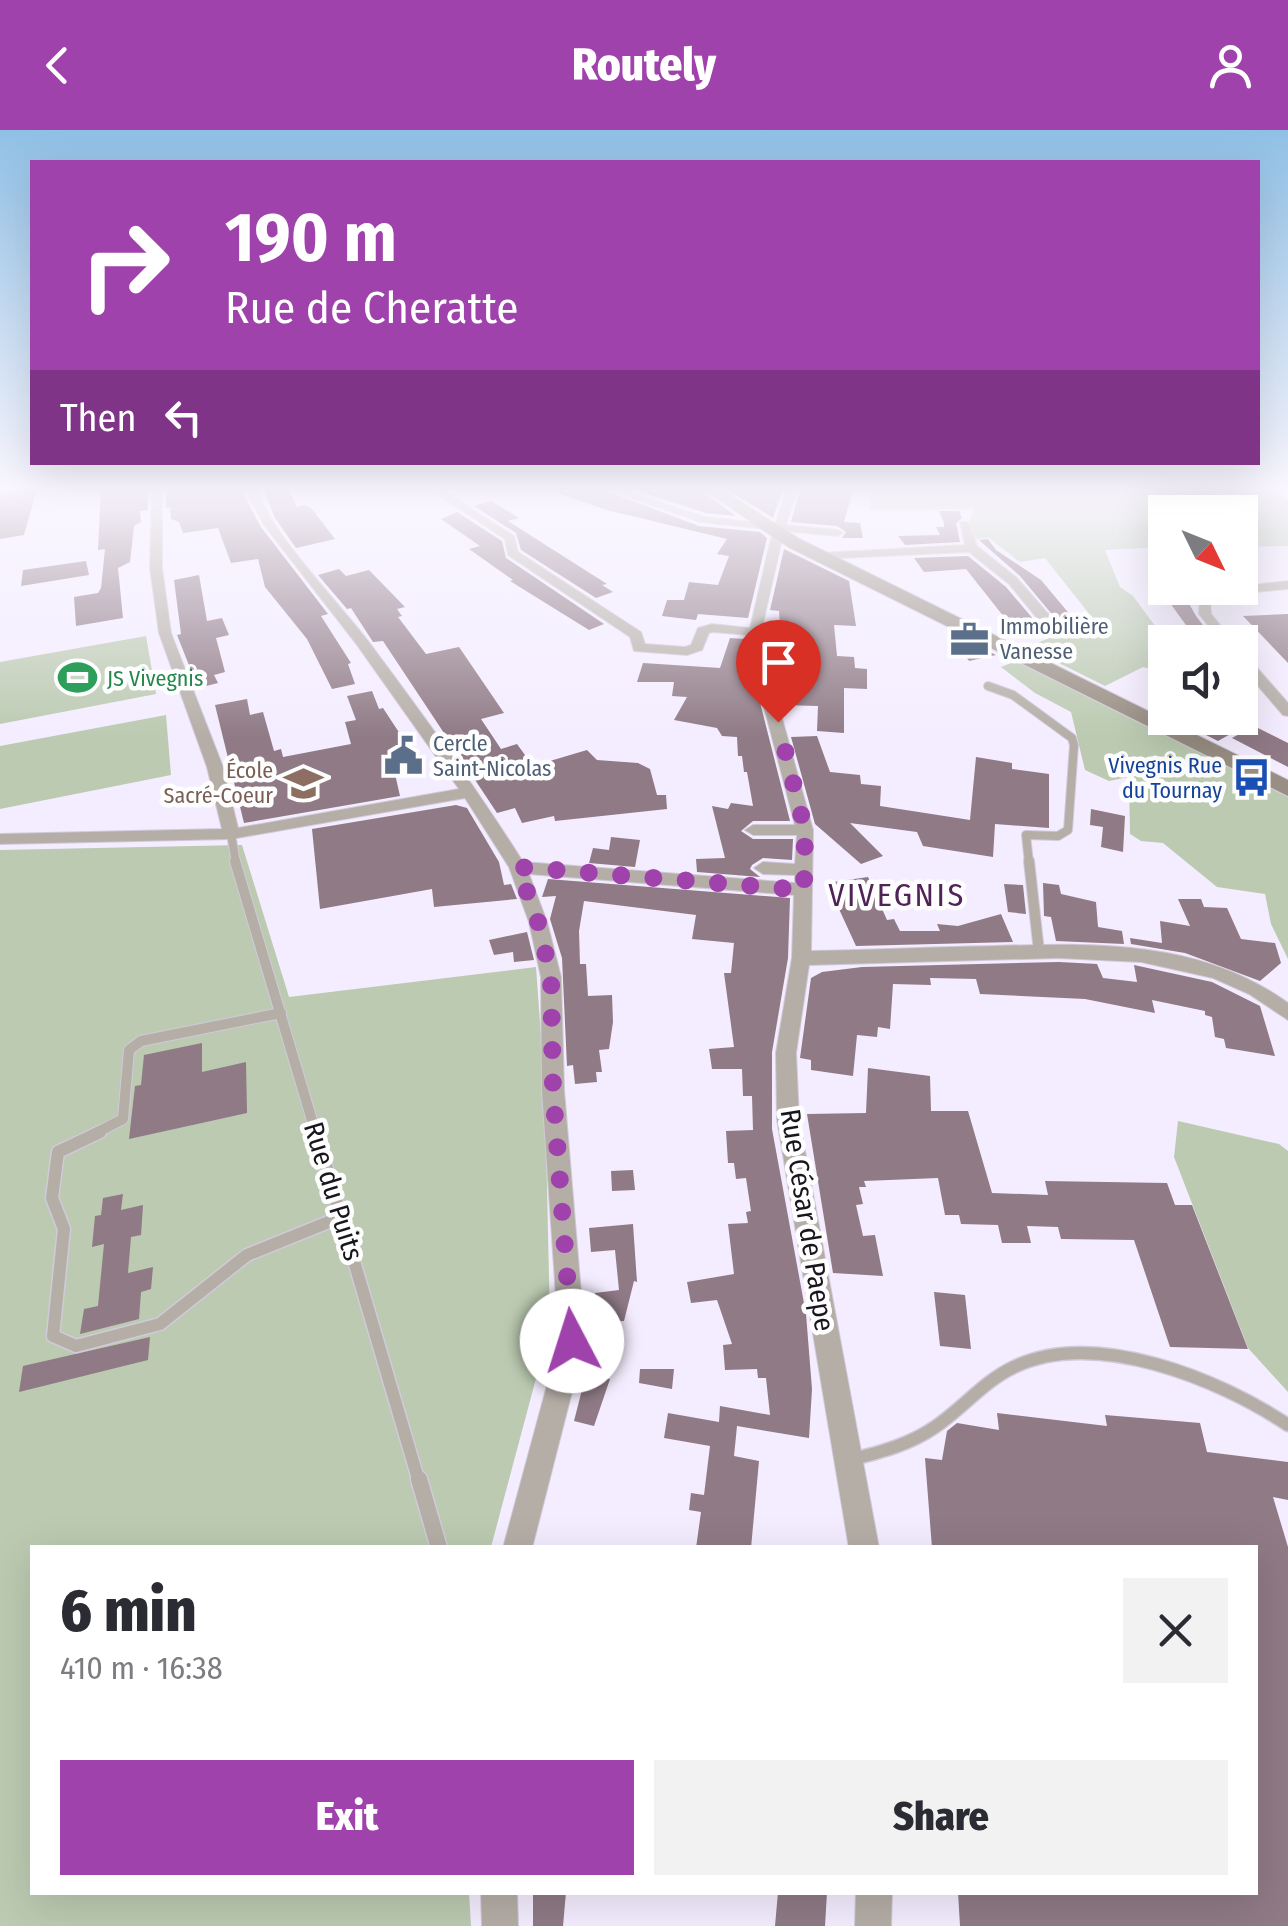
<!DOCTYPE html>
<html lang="en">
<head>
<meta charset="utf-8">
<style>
  body { margin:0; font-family:"Fira Sans Condensed",sans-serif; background:#f2f2f3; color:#2b2b33; height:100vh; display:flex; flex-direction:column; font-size:38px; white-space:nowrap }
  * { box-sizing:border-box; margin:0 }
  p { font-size:32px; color:#7c7c81 }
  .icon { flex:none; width:55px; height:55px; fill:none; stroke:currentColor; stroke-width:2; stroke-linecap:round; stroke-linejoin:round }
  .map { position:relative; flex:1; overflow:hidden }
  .side { position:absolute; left:30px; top:1415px; width:1228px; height:350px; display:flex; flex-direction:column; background:#fff; border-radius:0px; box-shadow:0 10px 40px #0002 }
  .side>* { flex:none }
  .top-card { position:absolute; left:30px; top:30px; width:1230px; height:305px; border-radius:0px; box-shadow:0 10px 40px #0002; background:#9f42ab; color:#fff; overflow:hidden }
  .needle { width:65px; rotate:133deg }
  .fabs { position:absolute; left:1148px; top:365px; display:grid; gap:20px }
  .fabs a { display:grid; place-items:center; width:110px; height:110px; border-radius:0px; background:#fff; box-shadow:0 10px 40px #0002; font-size:50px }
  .pin { position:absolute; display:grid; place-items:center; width:85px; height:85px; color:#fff; margin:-102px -42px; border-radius:50% 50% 50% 0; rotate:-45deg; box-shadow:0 0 10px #0007 }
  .pin .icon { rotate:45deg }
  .me { position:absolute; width:110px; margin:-55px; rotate:355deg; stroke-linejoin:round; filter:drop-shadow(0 0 8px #0008) }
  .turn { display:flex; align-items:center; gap:35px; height:210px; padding:0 30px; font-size:45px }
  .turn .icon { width:130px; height:130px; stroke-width:2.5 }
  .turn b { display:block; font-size:70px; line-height:85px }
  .then { display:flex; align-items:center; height:95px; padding:0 30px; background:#0003; gap:20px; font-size:38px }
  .round { display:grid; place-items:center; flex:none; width:105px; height:105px; border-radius:0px; background:#f2f2f3 }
  .summary { display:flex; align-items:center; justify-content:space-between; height:170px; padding:0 30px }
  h1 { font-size:60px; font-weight:800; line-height:75px }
  .action { display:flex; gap:20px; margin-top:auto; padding:20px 30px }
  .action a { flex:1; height:115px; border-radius:0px; background:#9f42ab; color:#fff; font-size:40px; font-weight:800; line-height:115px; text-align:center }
  .action a+a { background:#f2f2f3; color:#2b2b33 }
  header { display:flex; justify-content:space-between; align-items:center; height:130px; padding:0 30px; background:#9f42ab; color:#fff; font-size:45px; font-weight:800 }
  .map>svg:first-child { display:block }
  .green { fill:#bbcab1 }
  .building { fill:#8f7a85 }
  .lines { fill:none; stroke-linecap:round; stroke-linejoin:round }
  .service-far3-casing { stroke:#d1cadb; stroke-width:10 }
  .service-far2-casing { stroke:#d1cadb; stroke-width:12 }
  .service-far1-casing { stroke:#d1cadb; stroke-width:15 }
  .service-casing { stroke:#d1cadb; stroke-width:19 }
  .minor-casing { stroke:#d1cadb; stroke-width:2 }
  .secondary-casing { stroke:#d1cadb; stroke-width:2 }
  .service-far3 { stroke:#b5aea7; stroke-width:8 }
  .service-far2 { stroke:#b5aea7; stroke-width:10 }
  .service-far1 { stroke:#b5aea7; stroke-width:12 }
  .service { stroke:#b5aea7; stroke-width:16 }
  .minor { fill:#b5aea7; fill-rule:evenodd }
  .secondary { fill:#988e83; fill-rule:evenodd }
  .route { stroke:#9f42ab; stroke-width:18; stroke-dasharray:0 32.4 }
  .labels { text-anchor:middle; stroke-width:9; stroke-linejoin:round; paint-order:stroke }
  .far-service-label { font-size:22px; fill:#4e5e75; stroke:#fefefe; text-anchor:start }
  .far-leisure-label { font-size:22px; fill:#27864d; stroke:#fefefe; text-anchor:start }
  .far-transit-label { font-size:22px; fill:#164399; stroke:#fefefe; text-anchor:end }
  .far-education-label { font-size:22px; fill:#785e54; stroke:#fefefe; text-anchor:end }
  .street-label { font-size:28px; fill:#18151d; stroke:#fefefe }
  .quarter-label { font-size:32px; letter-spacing:2.5px; fill:#502356; stroke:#fefefe }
</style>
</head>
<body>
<header><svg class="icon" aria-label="back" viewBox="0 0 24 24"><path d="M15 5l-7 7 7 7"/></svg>Routely<svg class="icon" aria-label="person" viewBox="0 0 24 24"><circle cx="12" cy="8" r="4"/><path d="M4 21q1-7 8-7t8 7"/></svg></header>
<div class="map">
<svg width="1288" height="1796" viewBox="0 0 1288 1796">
  <rect width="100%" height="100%" fill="#f4edff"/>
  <path class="green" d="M883,356H1265L1288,371V416L1240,417V382H1165V417L1105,420L1120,457L1133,466L1167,512L1165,543L1143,537L1105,556L1027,517L1094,490L1045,428L1020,432L989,408L973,409L969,394L974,379L870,380L872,358Z
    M146,506L156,564L0,594V532Z
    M1019,530L1288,667V829L1271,794L1265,764L1217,757L1163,713L1141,711L1130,704L1129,647L1109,651L1085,640L1071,582L1035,563L1001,537Z
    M166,585L171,645L0,679V616Z
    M242,715L289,867L536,837L545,962L550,1196L491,1417L32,1418V1762L469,1763L471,1796H0V720Z
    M1178,991L1279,1014L1288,1021V1262L1248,1218L1174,1027Z"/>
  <path class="building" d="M38,356L24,405L0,409V361Z
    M101,356H148V380L140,381L141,392L134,396L130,432L118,438L123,488L76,496L74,467L98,463L101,458L105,419L98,420Z
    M166,356H244L245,367L261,397L328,484L321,486L351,533L348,534L355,554L332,559L307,509L265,457L258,429L231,433L218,398L183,403L179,392L171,389L170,377L166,378Z
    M262,356H287L297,377L305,375L312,379L335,409L296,418L275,388Z
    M549,356H593L699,396L760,402L767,408L748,488L698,484L696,490L662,486L667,470H684L689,452L718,455L729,426L717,424L727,409L607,380L548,360Z
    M622,356L634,359L695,356L736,386L706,383Z
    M722,356H784L773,388Z
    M801,356L834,359L854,356L844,392L860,393L863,408H842L846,402L837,396L791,392Z
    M491,371L519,388L508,391L607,454L602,455L613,462L596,468L521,420L516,403L474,376Z
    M939,381H959L962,388L956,393L960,412L905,415L898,406L940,405L936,397H944V393Z
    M457,382L502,411L506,428L604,494L589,500L510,451L513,450L469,419L480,416L441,389Z
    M988,409L996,420L1041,450L1072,487L1055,488L1020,446L979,410Z
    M784,419L849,451L856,496L834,495L837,526L854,527L855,538L867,539V559L844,558V603L817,601L818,576L782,575L765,510L781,511L779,481L770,480Z
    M968,426L1006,457L1034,490L1008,492L966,439L924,442L914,428Z
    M86,431L89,445L21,456L23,440Z
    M339,439L346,446L369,440L405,477L397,479L402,486L398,487L426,524L459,517L504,583L481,589L501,619L517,614L533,636L587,620L597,630L638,633L650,639L657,665H666L667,679L555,691L554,686L522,693L515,678L497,683L383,511L373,512L351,478L347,479L318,445Z
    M199,445L207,491L222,488L229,505L216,508L225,542L214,545L218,553L198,558L177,505L181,504L174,450Z
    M1182,461L1196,486L1209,503L1191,502L1162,462Z
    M1288,484V533L1243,486Z
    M948,501L996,525L969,531Z
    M730,508L744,509L790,691H753L741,701L753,709H793L792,730L763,728L752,735L750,739L760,747L697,742L696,729L725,728L712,676L728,679L731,673L753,676L747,642H744L742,626H738L737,607L722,606L717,598L674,590L687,567L672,566L674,552H637L643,533L720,538Z
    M372,561L379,579L383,578L423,639L395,644L400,666L244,693L215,575L247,569L250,585L263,582L274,621L281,619L283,627L351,614L345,592L356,590L347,566Z
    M1208,589L1234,602L1218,611L1192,598Z
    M1254,596L1288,613V637L1232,608Z
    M817,606L830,642L860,645L861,654L881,656L880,676L970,690L976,627L1012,633V639L1049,644V698L995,694L993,727L923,716L917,702L850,693L883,726L861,734L815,694L791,607Z
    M456,675L467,678L499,732L504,755L511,754L517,769L434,777L432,759L320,779L312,699Z
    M1091,679L1125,686L1123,722L1101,717L1103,697L1090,695Z
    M611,707L640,710L635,737L589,733L593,718L609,720Z
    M868,747L887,790L894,789L900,801H940L937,794L958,796L1001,784L1013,812L856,816L827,753Z
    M548,749L790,768L788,828L772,922V999L806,1184L812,1259L809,1308L737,1296L734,1326L759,1331L751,1418H696L701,1382L689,1380L691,1363L704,1365L710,1316L664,1308L668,1283L719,1292L720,1276L770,1285L766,1248H758L757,1239L725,1240L723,1215L732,1214L717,1170L691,1173L687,1152L734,1144L728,1094L748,1093L746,1082L751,1081L746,1048L736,1049L734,1033H728L726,1001L753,1000L752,966H743L742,939H712L709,919L734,917L724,843H731L734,813L692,809L696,785L584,771L579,801L580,834H586L588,866L612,865L613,892L609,919L599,920L602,942H596L597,952L575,954L573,935L567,936L562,828L550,789L556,766L542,767Z
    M1043,753L1059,755L1061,764L1096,772L1098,797L1122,801L1124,814L1056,811L1051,787L1044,786Z
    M1004,754L1023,755L1026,784L1008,782Z
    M1178,769H1201L1204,777L1227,778L1241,809L1275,813L1281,833L1260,851L1185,823L1131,814L1130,808L1162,813L1160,791L1190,796Z
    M527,802L534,830L514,832L513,822L494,825L489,810Z
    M1059,832L1097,834L1103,848L1137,852L1134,835L1212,852L1260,876L1275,926L1226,918L1224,909L1215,907L1212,887L1205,885V881L1152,870L1155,883L1085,869L980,864L976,849L930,848L931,855L893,854L890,899L878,897L877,907L857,905L853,946L811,940V930L800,928L811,848L822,842L862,837Z
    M202,913V942L246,932L247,983L129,1009L135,956L141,955L144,925Z
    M868,938L930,946L931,981H968L992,1063L1048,1065L1045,1051L1167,1053L1175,1075H1192L1248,1219L1170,1217L1134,1110L1061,1109L1058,1097L1027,1096L1031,1113H1002L998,1095L961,1094L959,1085H945L938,1048L864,1051L866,1057H859L863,1074L856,1075L863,1106L875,1105L883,1146L833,1143L807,984L866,983Z
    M633,1040L635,1060L612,1061L611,1041Z
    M123,1064L121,1080L143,1075L141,1105L131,1107L128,1143L153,1137L151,1159L141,1162L139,1189L80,1204L84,1179L98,1176L104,1114L92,1117L95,1086L101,1085L103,1068Z
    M633,1094L637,1152L634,1151L624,1191L598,1193L595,1163L619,1160L615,1120L591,1122L589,1098Z
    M934,1162L965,1165L971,1219L940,1216Z
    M150,1207L148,1230L19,1262L23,1236Z
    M640,1239H674L672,1259L639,1253Z
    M586,1244L610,1249L594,1296L574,1291Z
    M997,1283L1107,1296L1105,1285L1200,1293L1207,1322L1288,1332V1370L1273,1367L1288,1417V1796H960L958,1762H1255V1418H932L925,1328L942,1330L947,1301L957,1293L999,1300Z
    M533,1762H566L563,1796H533Z
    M778,1762H827L825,1796H775Z"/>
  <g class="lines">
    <defs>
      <path id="service-far3" d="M988,556L1013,565L1072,608L1074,615L1068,700L1058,706L1026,705L1029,733
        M231,704L236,733"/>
      <path id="service-far2" d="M235,731L316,1004
        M1029,731L1039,822
        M94,1004L123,989L129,920L141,911L281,883"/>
      <path id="service-far1" d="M100,1002L58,1022L52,1068L64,1099L53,1206L76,1216L160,1194L247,1125L341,1087
        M316,1002L419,1352
        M850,1330C880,1322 909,1315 935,1297C962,1279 984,1251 1014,1237C1095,1198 1219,1249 1288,1295"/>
      <path id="service" d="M419,1349L439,1418"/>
      <path id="minor" d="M152,356H162V438L171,503L223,637L238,698L459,659L357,515L264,395L248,365V356H258C259,391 344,478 368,511C422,583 475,656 523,732L795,753V745L763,744L754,738L763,732L795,734L797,705H753L745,700L753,695H795L748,516V505L713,502L709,503L702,520L687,525L634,521L630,507L508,425L505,409L425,356H436L514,406L518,422L641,502L645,514L685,517L691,515L698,498L712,494L750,498L773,400L700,392L597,356H611L705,387L775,394L788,356H798L786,395L837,400L843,403L837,406L784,401L761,502L762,516L813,700L811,821C872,820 933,817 994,816C1096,813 1201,810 1288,873V890L1249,864L1213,848L1141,832L1058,828L809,835L796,923L799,989L879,1418H849L777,989L776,923L792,828L794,765L529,744L547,792L561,847L564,960L585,1211L532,1418H503L559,1211L542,960L541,847L529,792L509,737L465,668L231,709L0,714V704L222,699L207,637L159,503L150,438Z
        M960,392H968L977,416L1017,448L1051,487V493H1041L1009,454L969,422L820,429L814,426L820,423L965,415Z
        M1288,451V459L1231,464L1210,471L1211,484L1234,512H1221L1199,484L1200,466L1224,458Z
        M1240,523L1245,524L1288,573V586L1283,585L1240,535Z
        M481,1762H517L518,1796H482Z
        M856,1762H892L891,1796H855Z"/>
      <path id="secondary" d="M698,356H716L800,409L1288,650V666L788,417Z"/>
    </defs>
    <use href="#service-far3" class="service-far3-casing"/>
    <use href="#service-far2" class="service-far2-casing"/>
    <use href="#service-far1" class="service-far1-casing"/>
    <use href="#service" class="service-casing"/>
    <use href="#minor" class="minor-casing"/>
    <use href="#secondary" class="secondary-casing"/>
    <use href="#service-far3" class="service-far3"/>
    <use href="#service-far2" class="service-far2"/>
    <use href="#service-far1" class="service-far1"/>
    <use href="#service" class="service"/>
    <use href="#minor" class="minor"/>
    <use href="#secondary" class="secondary"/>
  </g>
  <linearGradient id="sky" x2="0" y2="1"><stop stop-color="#90c0e6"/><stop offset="0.59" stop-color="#faf7ff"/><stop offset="1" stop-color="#faf7ff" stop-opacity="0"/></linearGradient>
  <rect width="1288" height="607" fill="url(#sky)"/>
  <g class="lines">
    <path class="route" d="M572,1211L553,960L551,847L538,792L518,737L804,760L805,700L778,592"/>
  </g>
  <defs>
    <symbol id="office-bare" viewBox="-9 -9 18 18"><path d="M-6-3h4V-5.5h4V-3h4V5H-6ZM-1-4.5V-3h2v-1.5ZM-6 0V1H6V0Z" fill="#5c6f8a" stroke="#fefefe" stroke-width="2.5" paint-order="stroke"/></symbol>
    <symbol id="stadium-bare" viewBox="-9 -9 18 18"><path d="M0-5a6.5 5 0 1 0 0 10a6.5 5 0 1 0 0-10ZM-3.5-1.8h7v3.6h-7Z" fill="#2e9e5b" stroke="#fefefe" stroke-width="2.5" paint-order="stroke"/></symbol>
    <symbol id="civic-bare" viewBox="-9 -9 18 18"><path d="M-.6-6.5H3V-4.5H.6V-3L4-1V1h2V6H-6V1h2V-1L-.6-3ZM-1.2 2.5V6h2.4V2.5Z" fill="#5c6f8a" stroke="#fefefe" stroke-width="2.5" paint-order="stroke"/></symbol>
    <symbol id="bus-bare" viewBox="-9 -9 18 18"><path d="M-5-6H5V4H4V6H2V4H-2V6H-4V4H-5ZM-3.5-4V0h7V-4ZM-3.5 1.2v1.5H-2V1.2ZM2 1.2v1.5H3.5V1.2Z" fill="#1a4fb4" stroke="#fefefe" stroke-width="2.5" paint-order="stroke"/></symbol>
    <symbol id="school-bare" viewBox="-9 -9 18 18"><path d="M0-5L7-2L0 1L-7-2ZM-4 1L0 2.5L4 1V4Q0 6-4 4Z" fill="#8d6e63" stroke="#fefefe" stroke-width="2.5" paint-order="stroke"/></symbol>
  </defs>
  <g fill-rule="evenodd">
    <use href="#office-bare" x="942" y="482" width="55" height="55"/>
    <use href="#stadium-bare" x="50" y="520" width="55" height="55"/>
    <use href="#civic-bare" x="376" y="598" width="55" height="55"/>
    <use href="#bus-bare" x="1224" y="620" width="55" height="55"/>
    <use href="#school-bare" x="276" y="626" width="55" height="55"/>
  </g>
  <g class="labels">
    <g class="far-service-label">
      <text x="1000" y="504">Immobilière<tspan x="1000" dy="25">Vanesse</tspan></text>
      <text x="433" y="621">Cercle<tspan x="433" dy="25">Saint-Nicolas</tspan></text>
    </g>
    <g class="far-leisure-label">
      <text x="107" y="556">JS Vivegnis</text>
    </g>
    <g class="far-transit-label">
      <text x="1222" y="643">Vivegnis Rue<tspan x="1222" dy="25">du Tournay</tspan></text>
    </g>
    <g class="far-education-label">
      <text x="273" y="648">École<tspan x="273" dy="25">Sacré-Coeur</tspan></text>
    </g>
    <g class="street-label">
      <text transform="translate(334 1061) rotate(73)" y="10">Rue du Puits</text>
      <text transform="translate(808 1090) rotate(81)" y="10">Rue César de Paepe</text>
    </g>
    <g class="quarter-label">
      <text x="897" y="776">VIVEGNIS</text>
    </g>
  </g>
</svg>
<div class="fabs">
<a><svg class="needle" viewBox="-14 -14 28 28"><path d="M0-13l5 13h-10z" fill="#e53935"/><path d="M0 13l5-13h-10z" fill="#7c7c81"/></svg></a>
<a><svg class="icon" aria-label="sound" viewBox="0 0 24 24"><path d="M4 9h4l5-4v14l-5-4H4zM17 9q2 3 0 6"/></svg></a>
</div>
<div class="pin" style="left:778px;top:592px;background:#d93025"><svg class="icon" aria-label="arrive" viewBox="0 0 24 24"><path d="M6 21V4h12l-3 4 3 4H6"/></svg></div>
<svg class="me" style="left:572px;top:1211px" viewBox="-20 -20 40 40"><circle r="19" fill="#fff"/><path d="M0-13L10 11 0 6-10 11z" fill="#9f42ab"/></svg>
<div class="top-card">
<div class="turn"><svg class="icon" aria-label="right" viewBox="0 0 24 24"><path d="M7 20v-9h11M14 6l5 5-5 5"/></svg><div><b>190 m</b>Rue de Cheratte</div></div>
<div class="then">Then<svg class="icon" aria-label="left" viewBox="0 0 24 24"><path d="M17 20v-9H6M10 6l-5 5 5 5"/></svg></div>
</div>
<section class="side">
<div class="summary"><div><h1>6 min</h1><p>410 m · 16:38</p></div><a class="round"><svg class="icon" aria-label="close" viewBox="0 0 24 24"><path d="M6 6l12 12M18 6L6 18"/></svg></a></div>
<div class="action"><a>Exit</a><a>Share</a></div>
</section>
</div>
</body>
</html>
